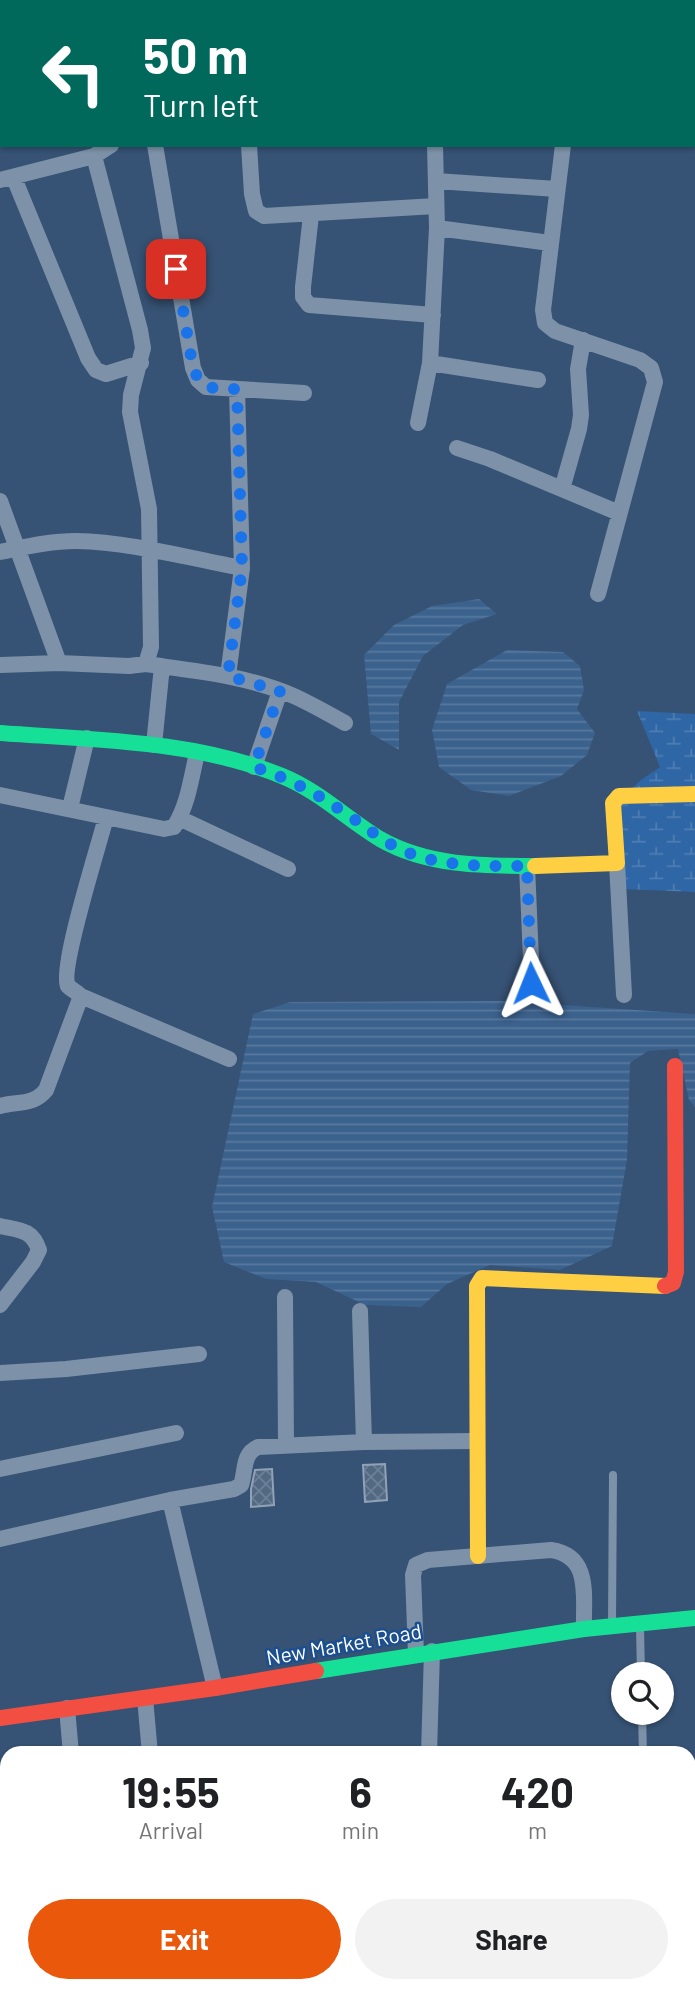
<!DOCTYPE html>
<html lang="en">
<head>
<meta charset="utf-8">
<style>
  body { margin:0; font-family:Barlow,sans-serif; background:#f2f2f2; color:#202124; height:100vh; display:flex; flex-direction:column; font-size:26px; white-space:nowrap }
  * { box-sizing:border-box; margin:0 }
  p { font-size:23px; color:#757577 }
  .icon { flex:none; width:38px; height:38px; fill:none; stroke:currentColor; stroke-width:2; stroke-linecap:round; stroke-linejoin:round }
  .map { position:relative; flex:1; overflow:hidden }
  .panel { position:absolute; left:0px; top:1746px; width:696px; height:247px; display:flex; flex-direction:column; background:#fff; border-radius:21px 21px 0 0; box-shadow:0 2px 5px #0004 }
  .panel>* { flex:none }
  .banner { position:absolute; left:0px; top:0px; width:696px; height:147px; box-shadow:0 2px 5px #0004; background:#00695c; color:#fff; overflow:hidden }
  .fabs { position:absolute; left:611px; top:1662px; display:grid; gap:14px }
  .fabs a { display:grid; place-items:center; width:63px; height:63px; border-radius:50%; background:#fff; box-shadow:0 2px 5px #0004; font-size:35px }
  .pin { position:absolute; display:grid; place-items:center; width:60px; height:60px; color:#fff; margin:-30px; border-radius:14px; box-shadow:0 4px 10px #0006 }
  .me { position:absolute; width:77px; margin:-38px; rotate:358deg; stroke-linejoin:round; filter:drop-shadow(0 0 5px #0008) }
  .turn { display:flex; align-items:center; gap:24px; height:147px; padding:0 28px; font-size:32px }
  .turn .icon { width:91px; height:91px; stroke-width:2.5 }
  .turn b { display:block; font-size:49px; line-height:60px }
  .eta { display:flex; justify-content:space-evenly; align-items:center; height:119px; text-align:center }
  .eta b { font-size:42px; font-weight:700; line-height:49px }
  .cta { display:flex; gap:14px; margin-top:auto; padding:14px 28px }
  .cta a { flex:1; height:80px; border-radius:42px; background:#ea580c; color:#fff; font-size:28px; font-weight:700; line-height:80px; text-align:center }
  .cta a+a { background:#f2f2f2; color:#202124 }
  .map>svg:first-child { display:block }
  .wetland { fill:url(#wetland-marsh) }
  .water { fill:url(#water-rules) }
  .building { fill:url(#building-cross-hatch); stroke:#92a2b6; stroke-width:2 }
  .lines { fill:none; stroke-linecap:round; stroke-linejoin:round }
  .lane { stroke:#7d92a8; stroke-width:8 }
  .street { stroke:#7d92a8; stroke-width:16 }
  .fast { stroke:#16e098; stroke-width:16 }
  .slow { stroke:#ffcf43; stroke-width:16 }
  .jam { stroke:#f24e42; stroke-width:16 }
  .route { stroke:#1a73e8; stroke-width:12; stroke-dasharray:0 21.6 }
  .labels { text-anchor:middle; stroke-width:5; stroke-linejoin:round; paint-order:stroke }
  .street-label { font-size:21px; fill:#fff; stroke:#1b4f8f }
</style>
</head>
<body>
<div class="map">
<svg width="695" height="1992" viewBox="0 0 695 1992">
  <defs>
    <pattern id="wetland-marsh" width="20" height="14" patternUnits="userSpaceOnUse" patternTransform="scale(1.75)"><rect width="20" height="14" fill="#2f66a5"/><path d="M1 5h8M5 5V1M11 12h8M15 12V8" fill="none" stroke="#4e7db2"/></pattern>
    <pattern id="water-rules" width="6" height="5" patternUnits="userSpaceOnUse" patternTransform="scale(1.75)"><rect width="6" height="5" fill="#3b618d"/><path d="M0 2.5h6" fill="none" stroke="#58799e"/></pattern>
    <pattern id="building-cross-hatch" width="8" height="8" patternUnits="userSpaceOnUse" patternTransform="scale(1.75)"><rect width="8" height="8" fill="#526984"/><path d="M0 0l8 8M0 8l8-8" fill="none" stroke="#6c8096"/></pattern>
  </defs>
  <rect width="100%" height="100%" fill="#365274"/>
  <path class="wetland" d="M637,711L695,714V892L623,889L620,799L641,780L660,767Z"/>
  <path class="water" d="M479,599L497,614L463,625L423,656L399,702V750L371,734L364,655L394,625L432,606Z
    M507,650L563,652L580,666L584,690L577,709L595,733L587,755L561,776L509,796L471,790L439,767L432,730L447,684Z
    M503,1001L695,1014V1107L689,1100L678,1049L648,1051L630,1063L627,1160L612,1246L560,1270L490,1265L447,1284L421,1307L365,1305L316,1282L266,1279L224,1262L212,1207L253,1014L290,1002Z"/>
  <path class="building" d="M385,1464L387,1500L365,1502L363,1465Z
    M272,1469L274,1505L251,1507V1489L255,1470Z"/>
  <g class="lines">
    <path class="lane" d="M612,1624L613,1475
      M640,1627L641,1675
      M642,1713L643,1754"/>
    <path class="street" d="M86,0V2
      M243,0V2
      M318,0V2
      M181,2L190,0
      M444,2V0
      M155,145L193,368L198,380L206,387L304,393
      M249,145L252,194L256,211L264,216L436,206
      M563,145L543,310L545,323L555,331L640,360L651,368L655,382L598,594
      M14,178L88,358L96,370L106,374L141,363
      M0,180L94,156L111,145
      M436,181L557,189
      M311,215L303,287V297L309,305L433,315
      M437,228L550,243
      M430,363L538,380
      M418,423L430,363L437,228L435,145
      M457,448L490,459L619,513
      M562,489L579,429L581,415L578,369L583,340
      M0,501L59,663
      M0,552C25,547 50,541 76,541C131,542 188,558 242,568
      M146,664C196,671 249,676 296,697C313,705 329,714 345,723
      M0,665L59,663L129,666L146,664L151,647L149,509L130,412L131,395L143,348L140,330L94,156
      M228,676L242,568L237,389
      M154,745L162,666
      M254,767L280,691
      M0,795L164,829L174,827C188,805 191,779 197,753
      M70,808L87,738
      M106,817C100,842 59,969 68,986C71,989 78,993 81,996L229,1059
      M179,818L288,869
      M617,863L624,995
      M527,866L532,983
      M0,1106C17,1101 33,1106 46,1090L81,996
      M0,1226C19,1230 32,1229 39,1250L33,1262L0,1305
      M285,1297L286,1446
      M360,1311L364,1442
      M0,1373L66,1369L199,1354
      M0,1469L176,1433
      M170,1500L215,1688
      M0,1539L170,1500L234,1489L241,1485C246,1471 242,1454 258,1447L364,1442L476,1441
      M416,1654L413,1575L416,1565L428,1560L551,1550C592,1556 583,1597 584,1629
      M145,1698L150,1754
      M67,1708L71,1754
      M429,1754L432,1651
      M94,1986V1992
      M172,1986L173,1992
      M423,1992V1986"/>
    <path class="fast" d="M0,733C94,740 194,740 282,776C319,791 347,819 380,839C427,866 482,866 535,866
      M316,1671L584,1629L695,1618"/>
    <path class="slow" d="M535,866L617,863L613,803L619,796L695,794
      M478,1556L477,1286L482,1278L665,1286"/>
    <path class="jam" d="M665,1286L673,1283L676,1272L675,1066
      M0,1718L215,1688L316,1671"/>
  </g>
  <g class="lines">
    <path class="route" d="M176,269L193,368C203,392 213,388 237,389L242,568L228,676L280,691L254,767C288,778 316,793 345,813C365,826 382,841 404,851C441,867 487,866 527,866L531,983"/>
  </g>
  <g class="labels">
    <g class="street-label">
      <text transform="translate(344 1645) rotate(-10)" y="7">New Market Road</text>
    </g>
  </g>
</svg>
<div class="fabs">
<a><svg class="icon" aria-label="search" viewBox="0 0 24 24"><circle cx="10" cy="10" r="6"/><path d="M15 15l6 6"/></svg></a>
</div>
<div class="pin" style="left:176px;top:269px;background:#d93025"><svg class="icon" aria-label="arrive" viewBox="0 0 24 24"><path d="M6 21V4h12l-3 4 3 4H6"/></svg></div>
<svg class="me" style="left:531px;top:983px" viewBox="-20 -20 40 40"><path d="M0-17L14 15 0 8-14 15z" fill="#1a73e8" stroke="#fff" stroke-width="4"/></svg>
<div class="banner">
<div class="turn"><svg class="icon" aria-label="left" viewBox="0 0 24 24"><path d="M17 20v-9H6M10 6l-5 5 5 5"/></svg><div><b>50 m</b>Turn left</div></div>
</div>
<section class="panel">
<div class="eta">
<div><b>19:55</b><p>Arrival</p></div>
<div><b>6</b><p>min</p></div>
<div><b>420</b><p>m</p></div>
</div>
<div class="cta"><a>Exit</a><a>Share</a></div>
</section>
</div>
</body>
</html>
